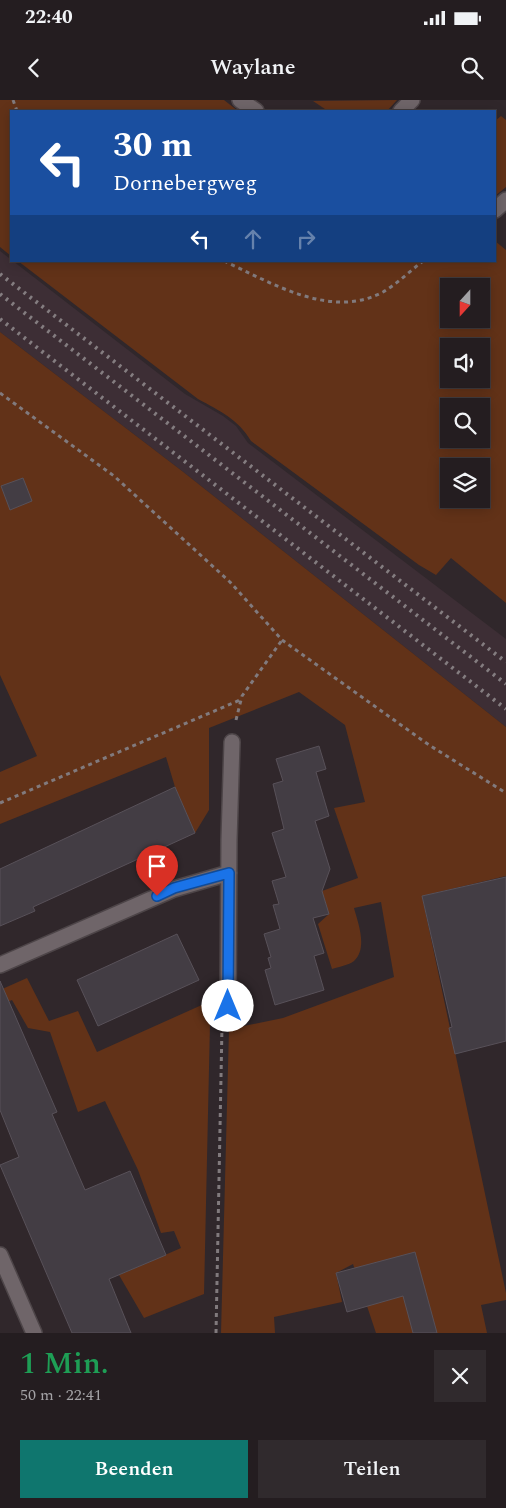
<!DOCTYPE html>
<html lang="de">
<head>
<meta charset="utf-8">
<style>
  body { margin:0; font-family:Spectral,serif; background:#302a2d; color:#f1f3f6; height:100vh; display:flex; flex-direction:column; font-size:19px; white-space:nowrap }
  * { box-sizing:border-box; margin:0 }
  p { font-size:16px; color:#a3a2a5 }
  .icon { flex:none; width:28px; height:28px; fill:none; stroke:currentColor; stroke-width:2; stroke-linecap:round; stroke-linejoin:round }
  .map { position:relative; height:1233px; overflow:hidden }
  .sheet { display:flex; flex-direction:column; background:#241d20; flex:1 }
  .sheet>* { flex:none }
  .hud { position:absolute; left:10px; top:10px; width:486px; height:152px; border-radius:0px; box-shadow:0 2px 12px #0003,0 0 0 1px #413b3e; background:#1a4fa0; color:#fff; overflow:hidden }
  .needle { width:32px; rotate:201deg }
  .buttons { position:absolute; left:440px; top:178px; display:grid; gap:10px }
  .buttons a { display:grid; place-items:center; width:50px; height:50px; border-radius:0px; background:#241d20; box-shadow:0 2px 12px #0003,0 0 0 1px #413b3e; font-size:25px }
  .pin { position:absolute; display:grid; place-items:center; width:42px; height:42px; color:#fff; margin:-51px -21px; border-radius:50% 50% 50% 0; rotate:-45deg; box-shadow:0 0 5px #0007 }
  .pin .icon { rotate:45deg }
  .me { position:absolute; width:55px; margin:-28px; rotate:0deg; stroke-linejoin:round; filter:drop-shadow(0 0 4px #0008) }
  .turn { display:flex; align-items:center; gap:18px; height:105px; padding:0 20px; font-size:22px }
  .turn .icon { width:65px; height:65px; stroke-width:2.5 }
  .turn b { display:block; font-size:35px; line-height:42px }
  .lanes { display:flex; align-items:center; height:48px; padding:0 20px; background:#0003; justify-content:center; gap:25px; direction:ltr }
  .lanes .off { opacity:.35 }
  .round { display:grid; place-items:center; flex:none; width:52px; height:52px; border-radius:0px; background:#302a2d }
  .overview { display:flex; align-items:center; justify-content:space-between; height:85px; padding:0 20px }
  h1 { font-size:30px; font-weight:600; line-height:38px; color:#1e9e55 }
  .action { display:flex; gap:10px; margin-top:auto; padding:10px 20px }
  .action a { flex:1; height:58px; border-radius:0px; background:#0f766e; color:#fff; font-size:20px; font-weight:600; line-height:58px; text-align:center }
  .action a+a { background:#302a2d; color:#f1f3f6 }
  .status { display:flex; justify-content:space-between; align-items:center; height:35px; padding:0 25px; background:#241d20; direction:ltr }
  .status svg { height:14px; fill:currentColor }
  header { display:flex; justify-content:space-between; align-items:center; height:65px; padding:0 20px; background:#241d20; font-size:22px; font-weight:600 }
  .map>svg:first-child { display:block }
  .built { fill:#3d2e35 }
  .green { fill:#623218; fill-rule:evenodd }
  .building { fill:#433d44; stroke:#585159 }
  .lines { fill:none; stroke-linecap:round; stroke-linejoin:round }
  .street-casing { stroke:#4d4548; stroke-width:18 }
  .path { stroke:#817a7d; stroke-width:3; stroke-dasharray:4 4; stroke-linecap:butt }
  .street { stroke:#6f6569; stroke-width:15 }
  .rail { stroke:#847d80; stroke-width:4; stroke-dasharray:2.5 5; stroke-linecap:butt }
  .route-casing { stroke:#114b97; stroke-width:12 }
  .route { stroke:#1a73e8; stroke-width:9 }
</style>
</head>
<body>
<div class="status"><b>22:40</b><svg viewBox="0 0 49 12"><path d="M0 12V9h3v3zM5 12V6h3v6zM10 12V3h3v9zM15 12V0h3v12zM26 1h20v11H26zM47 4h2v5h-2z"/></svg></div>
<header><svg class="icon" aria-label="back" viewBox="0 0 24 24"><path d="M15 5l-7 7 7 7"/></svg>Waylane<svg class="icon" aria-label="search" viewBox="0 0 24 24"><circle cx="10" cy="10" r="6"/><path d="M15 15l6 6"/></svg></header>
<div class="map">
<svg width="506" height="1233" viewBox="0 0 506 1233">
  <rect width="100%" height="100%" fill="#30272b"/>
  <path class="built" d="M0,151L185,294L223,316L236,326L248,343L506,539V627L182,371L0,232Z"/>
  <path class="green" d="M0,0H224L238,11H11V156L0,147Z
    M397,0L387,11H328L313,1Z
    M501,16L506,20V87L495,96V21Z
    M495,141L506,150V503L451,458L436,475L419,465L251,341C238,319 220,311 198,299L18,161H495ZM481,186V219H449V186ZM449,246H481V279H449ZM481,306V339H449V306ZM481,366V399H449V366Z
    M0,232L182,371L506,627V776L422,796L506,1193V1200L481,1205L487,1233H376L353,1164L336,1173L342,1202L274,1217L275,1233H221L229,929L283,918L394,877L381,802L354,808C358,823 368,848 354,861C349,865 338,867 332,869L318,824L329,814L322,791L358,778L334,708L365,702L345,625L299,592L209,628V710L195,733L175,687L166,657L0,724V672L37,656L0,575Z
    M27,878L49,921L78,911L97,952L204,904V915L210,923L204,1194L144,1218L119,1175L181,1148L174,1131L161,1133L138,1070L105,1001L78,1012L50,932L28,928L12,900L0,905V890Z"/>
  <path class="building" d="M23,378L32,401L10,410L1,386Z
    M319,646L326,669L316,672L329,716L315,721L330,769L322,791L329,814L313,818L324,853L314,856L324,890L275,905L265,870L271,868L268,858L271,857L264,834L280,829L273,805L279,804L272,781L286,777L272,733L284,729L273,684L283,681L276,659Z
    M175,687L195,733L33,807L35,811L0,826V769Z
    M506,777V941L455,954L449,928L452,927L422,796Z
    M177,834L199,880L98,926L77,880Z
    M0,881L57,1012L52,1014L85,1090L130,1071L166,1155L109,1179L131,1233H72L0,1065L19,1057L0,1010Z
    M415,1152L437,1233H413L403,1196L347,1212L336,1173Z"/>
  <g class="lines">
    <defs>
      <path id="street" d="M240,0L256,11
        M401,11L412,0
        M495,110L506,100
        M0,865L174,789L229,773
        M228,905L229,740L232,642
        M0,1155L34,1233"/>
    </defs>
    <use href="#street" class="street-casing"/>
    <path class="path" d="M13,0L17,11
      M224,161C272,183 331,220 383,192C397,184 410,171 423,161
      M0,293L114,376L230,482L282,540L429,645L506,693
      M236,620L242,596L282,540
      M0,703L240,600
      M216,1233L222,926"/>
    <use href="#street" class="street"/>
    <path class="rail" d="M0,174L506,562
      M0,194L506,584
      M0,219L506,609"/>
  </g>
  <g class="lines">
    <defs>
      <path id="route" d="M157,796L174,788L229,773L228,906"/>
    </defs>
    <use href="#route" class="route-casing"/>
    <use href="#route" class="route"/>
  </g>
</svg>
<div class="buttons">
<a><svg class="needle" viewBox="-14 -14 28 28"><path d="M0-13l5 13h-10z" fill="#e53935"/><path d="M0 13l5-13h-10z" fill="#a3a2a5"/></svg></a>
<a><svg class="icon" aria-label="sound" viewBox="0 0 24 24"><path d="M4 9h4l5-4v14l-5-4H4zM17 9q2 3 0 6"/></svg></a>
<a><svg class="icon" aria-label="search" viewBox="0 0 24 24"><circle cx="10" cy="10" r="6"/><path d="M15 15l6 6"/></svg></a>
<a><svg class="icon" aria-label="layers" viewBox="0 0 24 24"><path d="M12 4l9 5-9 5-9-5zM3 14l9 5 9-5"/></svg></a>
</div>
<div class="pin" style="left:157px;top:796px;background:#d93025"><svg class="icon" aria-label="arrive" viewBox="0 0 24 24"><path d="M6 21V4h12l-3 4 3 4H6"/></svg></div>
<svg class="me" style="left:228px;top:906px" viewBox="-20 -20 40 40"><circle r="19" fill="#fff"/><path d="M0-13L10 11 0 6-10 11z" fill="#1a73e8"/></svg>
<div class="hud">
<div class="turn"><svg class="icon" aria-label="left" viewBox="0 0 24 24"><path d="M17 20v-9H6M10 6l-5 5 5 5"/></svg><div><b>30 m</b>Dornebergweg</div></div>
<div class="lanes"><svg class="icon" aria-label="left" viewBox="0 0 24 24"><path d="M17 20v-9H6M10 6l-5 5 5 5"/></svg><svg class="icon off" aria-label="ahead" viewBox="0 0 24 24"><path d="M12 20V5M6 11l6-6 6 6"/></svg><svg class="icon off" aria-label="right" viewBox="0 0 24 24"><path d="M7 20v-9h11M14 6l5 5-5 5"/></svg></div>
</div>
</div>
<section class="sheet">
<div class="overview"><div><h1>1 Min.</h1><p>50 m · 22:41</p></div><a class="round"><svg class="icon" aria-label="close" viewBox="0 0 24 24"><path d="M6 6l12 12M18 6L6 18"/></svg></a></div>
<div class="action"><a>Beenden</a><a>Teilen</a></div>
</section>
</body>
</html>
